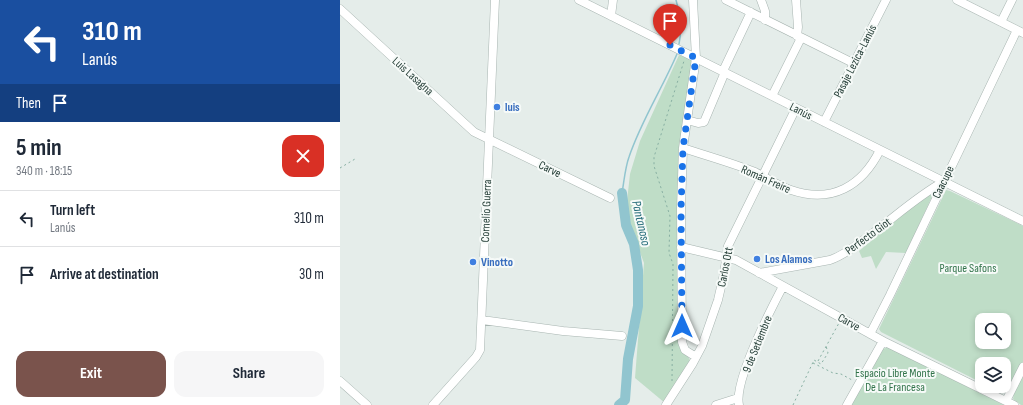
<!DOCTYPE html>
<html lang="en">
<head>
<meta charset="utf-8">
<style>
  body { margin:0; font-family:"Sofia Sans Condensed",sans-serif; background:#f6f6f7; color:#1f2937; height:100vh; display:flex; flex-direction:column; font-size:15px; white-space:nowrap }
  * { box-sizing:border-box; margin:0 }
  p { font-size:13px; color:#747a83 }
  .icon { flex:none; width:22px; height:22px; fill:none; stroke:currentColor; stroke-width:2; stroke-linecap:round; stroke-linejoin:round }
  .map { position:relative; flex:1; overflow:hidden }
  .side { display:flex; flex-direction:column; background:#fff; width:340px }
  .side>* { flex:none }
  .banner { background:#1a4fa0; color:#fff; overflow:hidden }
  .controls { position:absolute; left:635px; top:313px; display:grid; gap:8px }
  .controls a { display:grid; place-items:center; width:36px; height:36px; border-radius:8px; background:#fff; box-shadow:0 2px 6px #0003; font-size:20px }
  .pin { position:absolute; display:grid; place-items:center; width:34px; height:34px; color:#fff; margin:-41px -17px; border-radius:50% 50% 50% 0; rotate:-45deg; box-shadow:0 0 4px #0007 }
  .pin .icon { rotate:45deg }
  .me { position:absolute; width:44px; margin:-22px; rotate:0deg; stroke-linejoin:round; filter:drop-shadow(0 0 3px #0008) }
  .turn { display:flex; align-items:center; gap:14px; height:84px; padding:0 16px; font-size:18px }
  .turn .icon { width:52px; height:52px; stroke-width:2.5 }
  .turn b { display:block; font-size:28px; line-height:34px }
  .then { display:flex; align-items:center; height:38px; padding:0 16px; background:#0003; gap:8px; font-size:15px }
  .round { display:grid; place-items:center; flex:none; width:42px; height:42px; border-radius:12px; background:#f6f6f7 }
  .headline { display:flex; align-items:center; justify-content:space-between; height:68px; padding:0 16px }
  h1 { font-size:24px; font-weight:700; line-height:30px }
  .cta { display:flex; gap:8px; margin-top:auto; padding:8px 16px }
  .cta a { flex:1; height:46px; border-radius:12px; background:#7a534c; color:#fff; font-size:16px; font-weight:700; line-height:46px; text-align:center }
  .cta a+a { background:#f6f6f7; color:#1f2937 }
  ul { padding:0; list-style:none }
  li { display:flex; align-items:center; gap:12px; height:56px; padding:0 16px; border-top:1px solid #e0e1e3 }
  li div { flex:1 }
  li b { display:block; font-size:15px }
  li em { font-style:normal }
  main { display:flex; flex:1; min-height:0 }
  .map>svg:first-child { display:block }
  .green { fill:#bfddc7; fill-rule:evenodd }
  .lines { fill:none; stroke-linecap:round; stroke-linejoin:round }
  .stream { stroke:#91c5cf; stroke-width:1.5 }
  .river { stroke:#91c5cf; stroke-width:10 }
  .minor-casing { stroke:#a8b5b1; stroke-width:9 }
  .path { stroke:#87afa2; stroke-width:1; stroke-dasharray:2 3; stroke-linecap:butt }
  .minor { stroke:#fff; stroke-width:8 }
  .route { stroke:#1a73e8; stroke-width:7; stroke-dasharray:0 12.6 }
  .shop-dot { fill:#3f7fe0; stroke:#f6faf8; stroke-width:1.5 }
  .labels { text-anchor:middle; stroke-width:4; stroke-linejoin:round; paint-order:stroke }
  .street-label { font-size:12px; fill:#253e37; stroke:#f6faf8 }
  .shop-label { font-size:12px; font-weight:bold; fill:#366cbe; stroke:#f6faf8; text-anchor:start }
  .park-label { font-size:12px; fill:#31734a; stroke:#f6faf8 }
  .water-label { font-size:13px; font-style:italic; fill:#226a78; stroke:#f6faf8 }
</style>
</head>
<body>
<main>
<section class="side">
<div class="banner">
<div class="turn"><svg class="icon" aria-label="left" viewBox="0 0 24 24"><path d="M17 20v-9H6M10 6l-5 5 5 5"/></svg><div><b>310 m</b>Lanús</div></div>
<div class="then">Then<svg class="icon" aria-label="arrive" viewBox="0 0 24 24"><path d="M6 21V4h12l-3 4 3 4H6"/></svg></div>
</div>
<div class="headline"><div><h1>5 min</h1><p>340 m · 18:15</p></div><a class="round" style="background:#d93025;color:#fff"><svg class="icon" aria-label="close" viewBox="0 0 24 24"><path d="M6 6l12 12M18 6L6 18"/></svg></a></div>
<ul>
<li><svg class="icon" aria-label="left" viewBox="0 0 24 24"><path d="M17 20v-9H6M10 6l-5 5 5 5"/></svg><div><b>Turn left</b><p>Lanús</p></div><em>310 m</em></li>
<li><svg class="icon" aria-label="arrive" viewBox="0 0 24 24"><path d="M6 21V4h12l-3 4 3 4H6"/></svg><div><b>Arrive at destination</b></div><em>30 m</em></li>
</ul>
<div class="cta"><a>Exit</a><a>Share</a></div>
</section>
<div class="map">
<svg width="683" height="405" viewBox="0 0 683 405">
  <rect width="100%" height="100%" fill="#e5edea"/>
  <path class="green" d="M339,55L354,61L338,248V341C340,350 349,355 350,361L325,403L295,378L304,263L289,223L287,201L290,174L300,141Z
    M595,190L566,253L546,252L536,269L531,256L522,258L519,251L590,192Z
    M606,190L610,191L683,226V362L673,383L666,392H660L649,386H664V364H642V383L541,332L539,329ZM642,320H664V342H642Z
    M548,347L664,405H510L543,349Z
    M683,375V405H681L673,399L674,393Z"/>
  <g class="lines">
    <path class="stream" d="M336,0C340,14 342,30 339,44
      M282,193C284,182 285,168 289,157C301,121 322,89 337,54"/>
    <path class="river" d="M279,405L285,400L288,359L298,306V270L294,244L286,225L282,193"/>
    <defs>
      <path id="minor" d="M239,0L683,221
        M353,0L356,58L343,148L341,209L342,342L345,350L356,357
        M386,0L513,63
        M421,0L425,11V20
        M456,0L458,27L457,36
        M617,0L683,33
        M0,9L134,132L270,198
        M271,16L273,0
        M661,22L672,0
        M383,71L411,12
        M432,96L461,38
        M347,120L358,123L364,122L385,72
        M484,122L546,0
        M343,148C367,156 392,163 415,172C427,178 438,186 451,190C492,204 522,186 540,150
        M341,247L396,260L543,341L674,405
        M419,273L490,260C505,255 516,245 529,236C554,218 576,197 603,182
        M142,320L223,331L282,336
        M530,334L550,295L677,30
        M0,381L27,405
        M666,401L683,367
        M93,405L136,357L140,350L155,0
        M326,405L353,363L362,346L378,300L384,274L388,246L456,108
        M376,405L398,398
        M399,405C394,381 431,309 443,286
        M507,405L543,341"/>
    </defs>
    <use href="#minor" class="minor-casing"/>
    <path class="path" d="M0,168L15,159
      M478,361L499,323
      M473,363L493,373L501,374L512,380
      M332,381L333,264L329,253L330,216L314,166V157L344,61
      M453,405L474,360L481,364L488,353L486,346"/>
    <use href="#minor" class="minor"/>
  </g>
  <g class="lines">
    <path class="route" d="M330,45L356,58L343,148L341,209L342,326"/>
  </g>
  <g class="shop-dot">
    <circle cx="157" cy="107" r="4"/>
    <circle cx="417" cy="259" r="4"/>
    <circle cx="133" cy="262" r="4"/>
  </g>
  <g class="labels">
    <g class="street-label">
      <text transform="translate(515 61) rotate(-63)" y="4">Pasaje Lezica-Lanús</text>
      <text transform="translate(73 76) rotate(42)" y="4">Luis Lasagna</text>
      <text transform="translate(461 111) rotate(27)" y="4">Lanús</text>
      <text transform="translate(210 169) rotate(26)" y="4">Carve</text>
      <text transform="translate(426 179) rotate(24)" y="4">Román Freire</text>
      <text transform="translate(603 182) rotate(-64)" y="4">Caacupe</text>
      <text transform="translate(146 211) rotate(-88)" y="4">Cornelio Guerra</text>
      <text transform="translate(528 236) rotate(-36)" y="4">Perfecto Giot</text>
      <text transform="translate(385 267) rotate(-79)" y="4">Carlos Ott</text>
      <text transform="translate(509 322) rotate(29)" y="4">Carve</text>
      <text transform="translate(417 344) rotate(-68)" y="4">9 de Setiembre</text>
    </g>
    <g class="shop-label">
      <text x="165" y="111">luis</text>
      <text x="425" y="263">Los Alamos</text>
      <text x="141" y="266">Vinotto</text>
    </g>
    <g class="park-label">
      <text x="628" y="272">Parque Safons</text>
      <text x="555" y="377">Espacio Libre Monte<tspan x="555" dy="14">De La Francesa</tspan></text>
    </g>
    <g class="water-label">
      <text transform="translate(302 223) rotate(77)" y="5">Pantanoso</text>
    </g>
  </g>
</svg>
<div class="controls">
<a><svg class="icon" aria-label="search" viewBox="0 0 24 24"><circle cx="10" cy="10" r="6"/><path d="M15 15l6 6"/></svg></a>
<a><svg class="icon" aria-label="layers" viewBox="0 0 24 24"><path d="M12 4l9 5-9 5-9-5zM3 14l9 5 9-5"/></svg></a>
</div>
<div class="pin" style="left:330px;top:45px;background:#d93025"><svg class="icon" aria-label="arrive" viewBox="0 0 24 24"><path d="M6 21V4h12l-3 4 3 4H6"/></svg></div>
<svg class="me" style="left:342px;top:326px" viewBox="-20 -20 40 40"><path d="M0-17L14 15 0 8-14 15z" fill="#1a73e8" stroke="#fff" stroke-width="4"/></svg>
</div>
</main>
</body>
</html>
